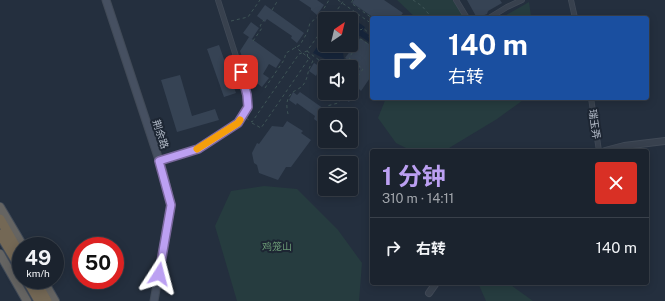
<!DOCTYPE html>
<html lang="zh">
<head>
<meta charset="utf-8">
<style>
  body { margin:0; font-family:"Public Sans","Noto Sans SC",sans-serif; background:#242b36; color:#f1f3f6; height:100vh; display:flex; flex-direction:column; font-size:15px; white-space:nowrap }
  * { box-sizing:border-box; margin:0 }
  p { font-size:13px; color:#a0a4aa }
  .icon { flex:none; width:22px; height:22px; fill:none; stroke:currentColor; stroke-width:2; stroke-linecap:round; stroke-linejoin:round }
  .map { position:relative; flex:1; overflow:hidden }
  .details { position:absolute; left:370px; top:149px; width:279px; height:136px; display:flex; flex-direction:column; background:#1b232e; border-radius:4px; box-shadow:0 2px 10px #0003,0 0 0 1px #39404a }
  .details>* { flex:none }
  .hud { position:absolute; left:370px; top:16px; width:279px; height:84px; border-radius:4px; box-shadow:0 2px 10px #0003,0 0 0 1px #39404a; background:#1a4fa0; color:#fff; overflow:hidden }
  .needle { width:26px; rotate:35deg }
  .tools { position:absolute; left:318px; top:12px; display:grid; gap:8px }
  .tools a { display:grid; place-items:center; width:40px; height:40px; border-radius:4px; background:#1b232e; box-shadow:0 2px 10px #0003,0 0 0 1px #39404a; font-size:20px }
  .speed { position:absolute; left:12px; top:237px; display:flex; gap:8px; font-size:20px; font-weight:700; text-align:center }
  .speed>* { display:grid; place-content:center; width:52px; height:52px; border-radius:50%; background:#1b232e; box-shadow:0 2px 10px #0003,0 0 0 1px #39404a; line-height:1 }
  .speed small { font-size:10px; font-weight:400 }
  .speed .limit { border:6px solid #d22; background:#fff; color:#111 }
  .pin { position:absolute; display:grid; place-items:center; width:34px; height:34px; color:#fff; margin:-17px; border-radius:8px; box-shadow:0 2px 6px #0006 }
  .me { position:absolute; width:44px; margin:-22px; rotate:9deg; stroke-linejoin:round; filter:drop-shadow(0 0 3px #0008) }
  .turn { display:flex; align-items:center; gap:14px; height:84px; padding:0 12px; font-size:18px }
  .turn .icon { width:52px; height:52px; stroke-width:2.5 }
  .turn b { display:block; font-size:28px; line-height:34px }
  .round { display:grid; place-items:center; flex:none; width:42px; height:42px; border-radius:4px; background:#242b36 }
  .overview { display:flex; align-items:center; justify-content:space-between; height:68px; padding:0 12px }
  h1 { font-size:24px; font-weight:700; line-height:30px; color:#bca0f2 }
  ul { padding:0; list-style:none }
  li { display:flex; align-items:center; gap:12px; height:60px; padding:0 12px; border-top:1px solid #39404a }
  li div { flex:1 }
  li b { display:block; font-size:15px }
  li em { font-style:normal }
  .map>svg:first-child { display:block }
  .green { fill:#263c3f }
  .water { fill:#17263c }
  .building { fill:#364354 }
  .lines { fill:none; stroke-linecap:round; stroke-linejoin:round }
  .minor-casing { stroke:#414a57; stroke-width:6 }
  .tertiary-casing { stroke:#414a57; stroke-width:8 }
  .secondary-casing { stroke:#414a57; stroke-width:9 }
  .trunk-casing { stroke:#434c59; stroke-width:10 }
  .motorway-casing { stroke:#434c59; stroke-width:11 }
  .path { stroke:#3f5557; stroke-width:1; stroke-dasharray:3 3; stroke-linecap:butt }
  .minor { stroke:#38414e; stroke-width:4.5 }
  .tertiary { stroke:#38414e; stroke-width:6 }
  .secondary { stroke:#465061; stroke-width:7 }
  .trunk { stroke:#656462; stroke-width:8 }
  .motorway { stroke:#746855; stroke-width:9 }
  .path-bridge { stroke:#3f5557; stroke-width:1; stroke-dasharray:3 3; stroke-linecap:butt }
  .route-casing { stroke:#7a689d; stroke-width:10 }
  .route { stroke:#bca0f2; stroke-width:7 }
  .slow { stroke:#f59e0b; stroke-width:7 }
  .labels { text-anchor:middle; stroke-width:4; stroke-linejoin:round; paint-order:stroke }
  .street-label { font-size:10px; fill:#b4bcc9; stroke:#1d2633 }
  .park-label { font-size:10px; fill:#6b9a76; stroke:#1d2633 }
</style>
</head>
<body>
<div class="map">
<svg width="665" height="301" viewBox="0 0 665 301">
  <rect width="100%" height="100%" fill="#242f3e"/>
  <path class="green" d="M397,0H455L466,18H416Z
    M529,2L531,16L541,18H501Z
    M386,98H526L497,119L449,148L438,151H412L396,143L378,118Z
    M264,186L297,189L338,230L362,263L359,301H237L215,226L231,191Z
    M478,283H508L533,301H486Z"/>
  <path class="water" d="M346,14L365,27L363,31L369,35L368,37L371,39L369,42L360,36L354,38L351,42V19H340Z
    M323,38H325V45H349L343,52L344,60L358,70L354,75L351,73V67H334L327,60L313,53Z"/>
  <path class="building" d="M299,0H317L324,5L317,15L311,10V8Z
    M354,0H384L403,13L399,18H374L352,3Z
    M467,0H500L502,3L488,11L487,14L477,18Z
    M265,5L304,33L297,43L291,38L292,36L267,19L265,22L257,16Z
    M251,22L259,28L252,39L243,33Z
    M249,37L281,60L276,68L269,64L263,74L269,78L262,87L249,77L240,51Z
    M360,38L372,46V75L361,91L359,89L349,102L336,93H351V82L360,69L345,58Z
    M219,45L236,93L224,97L207,49Z
    M314,63L319,66L320,64L325,68V80L317,74L316,76L309,71Z
    M180,75L192,116L215,109L219,120L177,132L161,80Z
    M293,92L297,95L300,92L327,111L325,114V121L322,125L314,119L315,116L297,103L296,105L289,100Z
    M287,121L303,131L301,133L311,140L291,167H286L278,180L259,173L257,165L254,163L252,153L257,143L259,144L272,126L283,127Z"/>
  <g class="lines">
    <defs>
      <path id="minor" d="M456,0L467,18
        M571,0L575,18
        M489,18L507,7L522,0
        M591,98L599,151
        M159,161L200,147L238,123L248,107L247,95L241,72L218,0"/>
      <path id="tertiary" d="M605,151L624,146L665,141
        M429,293L436,283"/>
      <path id="secondary" d="M106,0L163,172L171,205L154,301"/>
      <path id="trunk" d="M0,207L23,246
        M0,254L27,301
        M43,280L55,301"/>
      <path id="motorway" d="M0,219L21,256
        M0,234L21,269
        M27,280L39,301
        M35,280L47,301"/>
    </defs>
    <use href="#minor" class="minor-casing"/>
    <use href="#tertiary" class="tertiary-casing"/>
    <use href="#secondary" class="secondary-casing"/>
    <use href="#trunk" class="trunk-casing"/>
    <use href="#motorway" class="motorway-casing"/>
    <path class="path" d="M338,0L372,24
      M353,0L351,3L372,18
      M413,0L422,6L432,18
      M272,10L278,0
      M331,19L344,0
      M231,21L248,17L260,0
      M351,26L352,24L361,30L363,28L369,33
      M372,29L369,33L372,35
      M253,41L262,28L260,26L264,20
      M351,78L356,82
      M265,88L284,60L286,53L300,45L307,33L310,23L320,15L329,0
      M325,110L327,106L338,103L346,93
      M246,118L252,122L299,54L307,51L325,26
      M252,123L261,128L308,60L307,51L328,67"/>
    <use href="#minor" class="minor"/>
    <use href="#tertiary" class="tertiary"/>
    <use href="#secondary" class="secondary"/>
    <use href="#trunk" class="trunk"/>
    <use href="#motorway" class="motorway"/>
    <path class="path-bridge" d="M351,86L363,69L349,58L361,39L372,47
      M288,114C287,110 286,103 288,99C291,89 301,91 305,82C309,74 307,70 313,61L295,47"/>
  </g>
  <g class="lines">
    <defs>
      <path id="route" d="M159,274L171,205L159,161L198,149L238,123L248,107L247,95L241,72"/>
    </defs>
    <use href="#route" class="route-casing"/>
    <use href="#route" class="route"/>
    <path class="slow" d="M197,149L238,123L240,120"/>
  </g>
  <g class="labels">
    <g class="street-label">
      <text transform="translate(595 124) rotate(82)" y="4">瑞玉弄</text>
      <text transform="translate(161 134) rotate(72)" y="4">荆余路</text>
    </g>
    <g class="park-label">
      <text x="277" y="250">鸡笼山</text>
    </g>
  </g>
</svg>
<div class="tools">
<a><svg class="needle" viewBox="-14 -14 28 28"><path d="M0-13l5 13h-10z" fill="#e53935"/><path d="M0 13l5-13h-10z" fill="#a0a4aa"/></svg></a>
<a><svg class="icon" aria-label="sound" viewBox="0 0 24 24"><path d="M4 9h4l5-4v14l-5-4H4zM17 9q2 3 0 6"/></svg></a>
<a><svg class="icon" aria-label="search" viewBox="0 0 24 24"><circle cx="10" cy="10" r="6"/><path d="M15 15l6 6"/></svg></a>
<a><svg class="icon" aria-label="layers" viewBox="0 0 24 24"><path d="M12 4l9 5-9 5-9-5zM3 14l9 5 9-5"/></svg></a>
</div>
<div class="speed"><div>49<small>km/h</small></div><div class="limit">50</div></div>
<div class="pin" style="left:241px;top:72px;background:#d93025"><svg class="icon" aria-label="arrive" viewBox="0 0 24 24"><path d="M6 21V4h12l-3 4 3 4H6"/></svg></div>
<svg class="me" style="left:159px;top:274px" viewBox="-20 -20 40 40"><path d="M0-17L14 15 0 8-14 15z" fill="#bca0f2" stroke="#fff" stroke-width="4"/></svg>
<div class="hud">
<div class="turn"><svg class="icon" aria-label="right" viewBox="0 0 24 24"><path d="M7 20v-9h11M14 6l5 5-5 5"/></svg><div><b>140 m</b>右转</div></div>
</div>
<section class="details">
<div class="overview"><div><h1>1 分钟</h1><p>310 m · 14:11</p></div><a class="round" style="background:#d93025;color:#fff"><svg class="icon" aria-label="close" viewBox="0 0 24 24"><path d="M6 6l12 12M18 6L6 18"/></svg></a></div>
<ul>
<li><svg class="icon" aria-label="right" viewBox="0 0 24 24"><path d="M7 20v-9h11M14 6l5 5-5 5"/></svg><div><b>右转</b></div><em>140 m</em></li>
</ul>
</section>
</div>
</body>
</html>
